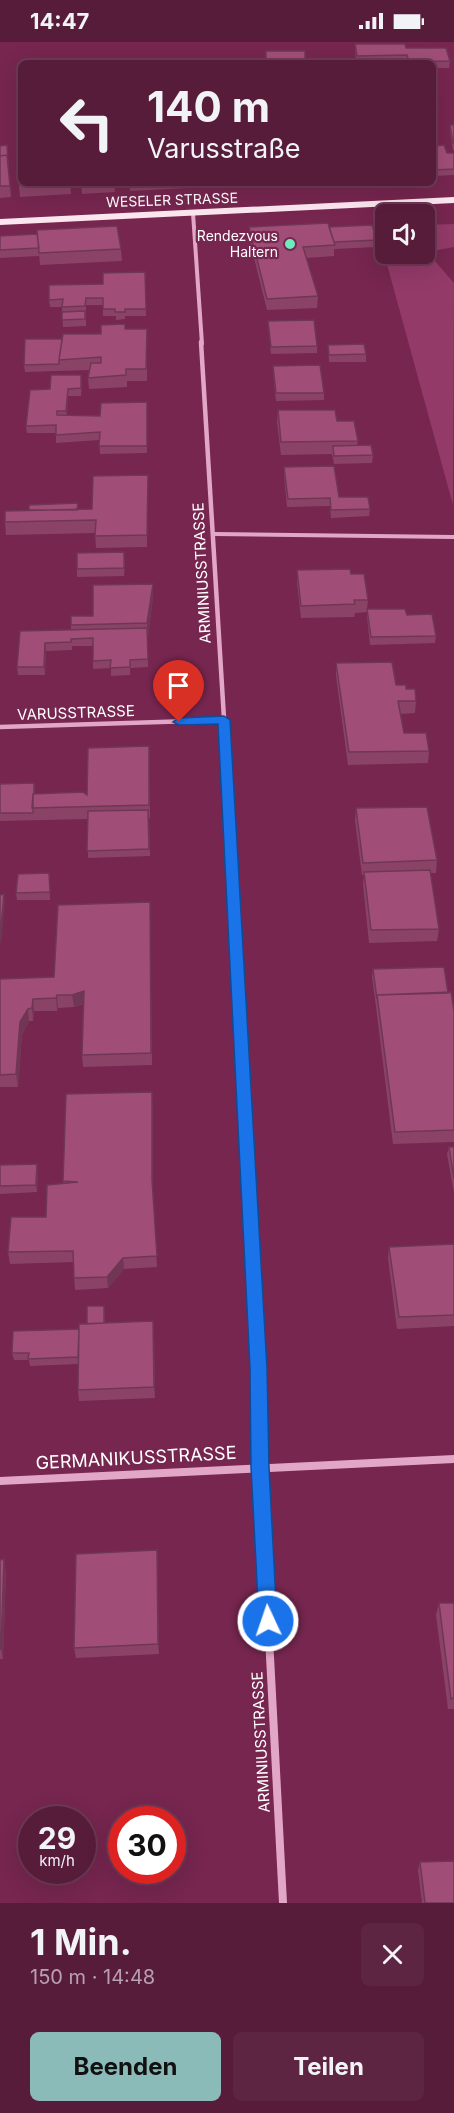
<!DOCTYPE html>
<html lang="de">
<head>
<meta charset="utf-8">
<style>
  body { margin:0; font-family:Inter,sans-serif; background:#5e2542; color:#f1f3f6; height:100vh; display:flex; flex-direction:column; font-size:22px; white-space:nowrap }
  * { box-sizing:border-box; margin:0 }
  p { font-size:20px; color:#b7a1af }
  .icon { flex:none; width:33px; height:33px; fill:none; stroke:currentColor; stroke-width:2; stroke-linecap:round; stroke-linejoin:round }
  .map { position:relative; height:1861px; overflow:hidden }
  .panel { display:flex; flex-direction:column; background:#581c3b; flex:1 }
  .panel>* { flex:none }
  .guide { position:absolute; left:18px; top:18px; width:418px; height:126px; border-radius:9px; box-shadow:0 6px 24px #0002,0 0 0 2px #6d3a55; background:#581c3b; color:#f1f3f6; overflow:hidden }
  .controls { position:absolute; left:375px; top:162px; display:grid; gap:12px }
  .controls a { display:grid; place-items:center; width:60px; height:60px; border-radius:9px; background:#581c3b; box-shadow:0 6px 24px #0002,0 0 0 2px #6d3a55; font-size:30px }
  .speed { position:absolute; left:18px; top:1764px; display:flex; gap:12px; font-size:30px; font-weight:700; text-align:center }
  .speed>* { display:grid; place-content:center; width:78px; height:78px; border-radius:50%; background:#581c3b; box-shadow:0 6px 24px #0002,0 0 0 2px #6d3a55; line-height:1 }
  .speed small { font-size:15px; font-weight:400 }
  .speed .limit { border:9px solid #d22; background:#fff; color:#111 }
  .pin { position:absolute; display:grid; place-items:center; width:51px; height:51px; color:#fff; margin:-62px -26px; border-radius:50% 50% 50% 0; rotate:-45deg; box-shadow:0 0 6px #0007 }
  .pin .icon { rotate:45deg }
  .me { position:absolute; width:66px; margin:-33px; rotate:357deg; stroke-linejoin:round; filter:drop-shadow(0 0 4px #0008) }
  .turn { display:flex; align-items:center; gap:21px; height:126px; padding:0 30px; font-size:27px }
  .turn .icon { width:78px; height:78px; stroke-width:2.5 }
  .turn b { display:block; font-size:42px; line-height:51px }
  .round { display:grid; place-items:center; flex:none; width:63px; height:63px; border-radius:9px; background:#5e2542 }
  .overview { display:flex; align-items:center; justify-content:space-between; height:102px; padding:0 30px }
  h1 { font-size:36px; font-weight:700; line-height:45px }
  .primary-button { display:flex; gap:12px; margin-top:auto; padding:12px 30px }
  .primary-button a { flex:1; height:69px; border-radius:9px; background:#8bbbb9; color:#111; font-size:24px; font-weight:700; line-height:69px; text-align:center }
  .primary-button a+a { background:#5e2542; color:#f1f3f6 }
  .status { display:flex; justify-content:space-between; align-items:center; height:42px; padding:0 30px; background:#581c3b; direction:ltr }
  .status svg { height:16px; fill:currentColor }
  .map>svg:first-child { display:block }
  .green { fill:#933a69 }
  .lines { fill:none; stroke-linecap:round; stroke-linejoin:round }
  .service { stroke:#e2a7c6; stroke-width:4 }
  .minor-far3 { stroke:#e2a7c6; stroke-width:4 }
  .minor-far2 { stroke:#e2a7c6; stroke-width:4.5 }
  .minor-far1 { stroke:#e2a7c6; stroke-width:6 }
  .minor { stroke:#e2a7c6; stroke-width:8 }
  .primary { fill:#fbe6f0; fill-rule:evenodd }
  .wall { fill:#8a4367 }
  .shaded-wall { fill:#703754 }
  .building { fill:#a04e78; stroke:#703754; stroke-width:1.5 }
  .route { fill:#1a73e8; stroke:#114b97; stroke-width:1.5 }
  .poi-dot { fill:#6debbd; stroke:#76264f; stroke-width:2 }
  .labels { text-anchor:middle; stroke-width:4.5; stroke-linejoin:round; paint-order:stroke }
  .far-street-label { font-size:14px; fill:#fff; stroke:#76264f }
  .far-poi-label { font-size:14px; fill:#fff; stroke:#76264f; text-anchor:end }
  .street-label { font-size:15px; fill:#fff; stroke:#76264f }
  .near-street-label { font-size:18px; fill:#fff; stroke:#76264f }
</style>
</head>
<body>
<div class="status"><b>14:47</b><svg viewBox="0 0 49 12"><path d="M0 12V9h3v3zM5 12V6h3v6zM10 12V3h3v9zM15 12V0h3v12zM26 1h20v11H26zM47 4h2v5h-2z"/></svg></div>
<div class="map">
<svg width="454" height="1861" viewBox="0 0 454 1861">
  <rect width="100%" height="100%" fill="#76264f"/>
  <path class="green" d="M454,182V205L427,210L454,241L453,463L377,186L385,185L386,212H424L425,183Z"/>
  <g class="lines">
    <path class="service" d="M214,492L454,495"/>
    <path class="minor-far3" d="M193,171L202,302"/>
    <path class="minor-far2" d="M201,300L225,693
      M0,685L224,678"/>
    <path class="minor-far1" d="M225,691L251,1201"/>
    <path class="minor" d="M251,1200L258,1326L260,1425L283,1861
      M0,1439L454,1417"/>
    <path class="primary" d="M454,155V161L0,183V177Z"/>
  </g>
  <path class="wall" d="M355,2L406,6L450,19L449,26H434V21H407V20L356,21Z
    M434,58L438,64V71H434Z
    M450,83H454V108H453L450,90Z
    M7,103L11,155L0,156V104Z
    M434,104L447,111H454V133L434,134Z
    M17,123L70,141L71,152L20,155Z
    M81,141H114L115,150L82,152Z
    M129,141H188V146L130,149Z
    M203,141H239V144L204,146Z
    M273,141H304L273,142Z
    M249,185H329L377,198V205L334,207V214L306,216L318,254L317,266L267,268L249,196Z
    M0,194L121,207L122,219L40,223L39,211V214L0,216Z
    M145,230L146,274H125V277L116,278V274H103V263H86V284L63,285L62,265H50L49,258Z
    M268,279L317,304V311L271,312Z
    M125,287L147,299V339H127V345L89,347L88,336L90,328L25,330L24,323L62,297Z
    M328,303L366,312V320H329Z
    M273,324L324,351V358L276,359L273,331Z
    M82,340L81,354H68L67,373L100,374L147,360V411L100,412L99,398L56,401V391H27L26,384L50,347Z
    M278,368L337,379L358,399L357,403L373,413L372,421L334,422L332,412L281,413L277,380Z
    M284,425L339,455L370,467L369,474L331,476L330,464L287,465L284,433Z
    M148,445L147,505L96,506L95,491L6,493L5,480L29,468L92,467Z
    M125,518L124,534L77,535V527Z
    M297,528L351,532L368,558L367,567L407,573L436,594L435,601L370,603L367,575V570L355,571L354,575L301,576L297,541Z
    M153,542V555L148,594V625L130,626V633L111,634V626L93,627V604H72V608L46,609L45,633H18L17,625L20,589L71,588V583L93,574Z
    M336,621L406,647L416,659L415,671L400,672L404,691L429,709L428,721L348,723L336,634Z
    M149,704L150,776H149L150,814L88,816V777L0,779V742L34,741L35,752L87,753Z
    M356,766L437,818L436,831H430L439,887L437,899L369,901L363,843L364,833H362L355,779Z
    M49,831L50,858H17L16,851Z
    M150,860L152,1023L83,1025L82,1013L83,962L74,965L58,966L57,969H34L33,979H29L22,993L18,1045H0V937L54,935Z
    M373,927L448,951L454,969V1100L393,1102L376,965L372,935Z
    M152,1050L153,1148L157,1225L124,1227L108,1246L75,1248L73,1220L10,1222L8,1210L46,1175L63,1141L66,1052Z
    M449,1105H454V1151L447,1112Z
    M0,1123L38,1130L37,1150L0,1152Z
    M454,1202V1284L397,1287L388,1216L389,1205Z
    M104,1264L105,1281L154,1290L155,1356L79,1359L78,1348V1322L30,1324L29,1318H14L12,1311L79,1287L87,1282Z
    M0,1518L6,1528L3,1617H0Z
    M157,1518L159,1612L76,1616L74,1606Z
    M439,1561H454V1667H448L436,1573Z
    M420,1820L454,1861H422L418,1828Z"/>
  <path class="shaded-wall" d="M68,347V354L67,377L66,369Z
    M153,542V555L148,594V625L147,581Z
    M45,601L46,609L45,633L44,625Z
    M4,852L5,860L1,905L0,897Z
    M84,949L85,961L74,965L72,953Z
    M57,953L58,966L57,969L56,956Z
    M33,957L34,969L33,979L32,966Z
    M28,967L29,979L22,993L18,1045L16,1032L20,980Z
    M152,1050L153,1062V1150L152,1138Z
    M37,1122L38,1130L37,1150L36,1143Z
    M123,1216L124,1227L108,1246L107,1235Z
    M153,1279L154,1290L155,1356L154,1345Z
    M157,1508V1518L159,1612L158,1602Z
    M4,1517L6,1528L3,1617L1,1607Z"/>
  <path class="building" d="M355,2H405L406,6H446L450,19L409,20L407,13L357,14Z
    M266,9H305V21H266Z
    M434,58H435L438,64H434Z
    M450,83H454V101H453Z
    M7,103L8,117L7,113L0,114V104Z
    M444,103L447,111H454V127L434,128V104Z
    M7,113L10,144H0V114Z
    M21,122V127H18V128L17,123Z
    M18,127H21V141H68L19,143Z
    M81,141H114V143L81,145Z
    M328,181L335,203L303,205L318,254L267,257L249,185Z
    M372,183L377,198L334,200L329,185Z
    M117,184L121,207L39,211L37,188Z
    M37,192L39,206L0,208V194Z
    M145,230L146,267H125V270H115V267H103V256H86L85,264L62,265L63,257L49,258V243L103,242V231Z
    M85,269V277L62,278V270Z
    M314,278L317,304L271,305L268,279Z
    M125,282V287H147L146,327H126V333L88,336L91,321H101V315L59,318L63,292H101V283Z
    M25,297H62L59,318V322L24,323Z
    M364,302L366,312L329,313L328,303Z
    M320,323L324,351H276L273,324Z
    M51,333H81V346L68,347L66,369H57V373L100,374L101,361L147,360V404H99L100,390L56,393V383L26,384L30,348L50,347Z
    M278,368H335L337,379H354L358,399L281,400Z
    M371,403L373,413L334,414L333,404Z
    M334,424L339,455H368L370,467L331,468L330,456L288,457L284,425Z
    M148,433L147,493L95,494L96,478L5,480V469L92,467L93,434Z
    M78,461L77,468H29V463Z
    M124,510V526L77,527V511Z
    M350,527L351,532H364L368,558H354L355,562L301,564L297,528Z
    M153,542L147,581L71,583V574H93V543Z
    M367,567H405L407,573L432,572L436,594L371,595Z
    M147,586L148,617L130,618V625L110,626L111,618L93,619V596L71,597V600L45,601L44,625H17L20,589Z
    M392,620L396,643H406V647H415L416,659H398L404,691H426L429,709L349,710L336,621Z
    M149,704V763L32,766L33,752L83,750L87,753L88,706Z
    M34,741V752H33V771H0V742Z
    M427,765L437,818L363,821L356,766Z
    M148,768L149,807L87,809L88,769Z
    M430,828L439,887L371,888L364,830Z
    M49,831L50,850L16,851L18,832Z
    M4,852L0,897V853Z
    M150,860L151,1011L82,1013L84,949L72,953H57L56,956L33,957L32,966L28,967L20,980L16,1032L0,1033V937L54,935L58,863Z
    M444,925L448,951L377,953V957L373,927Z
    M451,950L454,969V1088L395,1090L377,953Z
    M152,1050V1138L157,1214L123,1216L107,1235L74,1236L73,1209L8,1210L11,1175H46L47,1143L78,1140L63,1139L66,1052Z
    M449,1105H454V1137Z
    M37,1122L36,1143L0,1144V1123Z
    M454,1202V1273L399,1275L389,1205Z
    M87,1264H104V1281L87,1282Z
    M153,1279L154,1345L78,1348L79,1282Z
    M79,1287L78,1315L28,1317L29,1311H12L13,1289Z
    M157,1508L158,1602L74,1606L76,1512Z
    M4,1517L1,1607H0V1518Z
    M439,1561H454V1656L451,1657Z
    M454,1819V1861H425L420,1820Z"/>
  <path class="route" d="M224,674L230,678L267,1326L269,1425L277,1579L275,1585L268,1588L262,1585L259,1579L251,1425L250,1326L218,682L179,683L173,680L179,676Z"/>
  <circle class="poi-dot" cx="290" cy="202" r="6"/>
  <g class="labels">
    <g class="far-street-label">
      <text transform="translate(172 158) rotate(-2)" y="5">WESELER STRASSE</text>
    </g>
    <g class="far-poi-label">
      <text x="278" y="199">Rendezvous<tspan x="278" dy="16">Haltern</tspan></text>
    </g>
    <g class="street-label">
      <text transform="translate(202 531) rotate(-93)" y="5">ARMINIUSSTRASSE</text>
      <text transform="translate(76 671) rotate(-2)" y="5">VARUSSTRASSE</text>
      <text transform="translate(261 1700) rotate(-93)" y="5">ARMINIUSSTRASSE</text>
    </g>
    <g class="near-street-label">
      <text transform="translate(136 1416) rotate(-3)" y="6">GERMANIKUSSTRASSE</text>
    </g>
  </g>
</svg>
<div class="controls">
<a><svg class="icon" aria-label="sound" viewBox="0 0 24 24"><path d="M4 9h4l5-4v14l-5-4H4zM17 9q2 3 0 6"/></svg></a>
</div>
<div class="speed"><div>29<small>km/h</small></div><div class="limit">30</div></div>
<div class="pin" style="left:179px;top:680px;background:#d93025"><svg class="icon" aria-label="arrive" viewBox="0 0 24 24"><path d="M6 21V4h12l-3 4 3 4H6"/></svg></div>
<svg class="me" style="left:268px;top:1579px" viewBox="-20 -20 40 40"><circle r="17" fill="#1a73e8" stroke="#fff" stroke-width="3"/><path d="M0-11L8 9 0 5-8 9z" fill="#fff"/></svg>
<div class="guide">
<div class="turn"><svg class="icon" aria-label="left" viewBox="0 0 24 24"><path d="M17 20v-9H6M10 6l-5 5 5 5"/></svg><div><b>140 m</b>Varusstraße</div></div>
</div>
</div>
<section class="panel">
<div class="overview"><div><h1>1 Min.</h1><p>150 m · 14:48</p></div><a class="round"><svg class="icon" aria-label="close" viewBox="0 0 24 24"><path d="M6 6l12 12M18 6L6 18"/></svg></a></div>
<div class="primary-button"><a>Beenden</a><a>Teilen</a></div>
</section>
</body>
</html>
